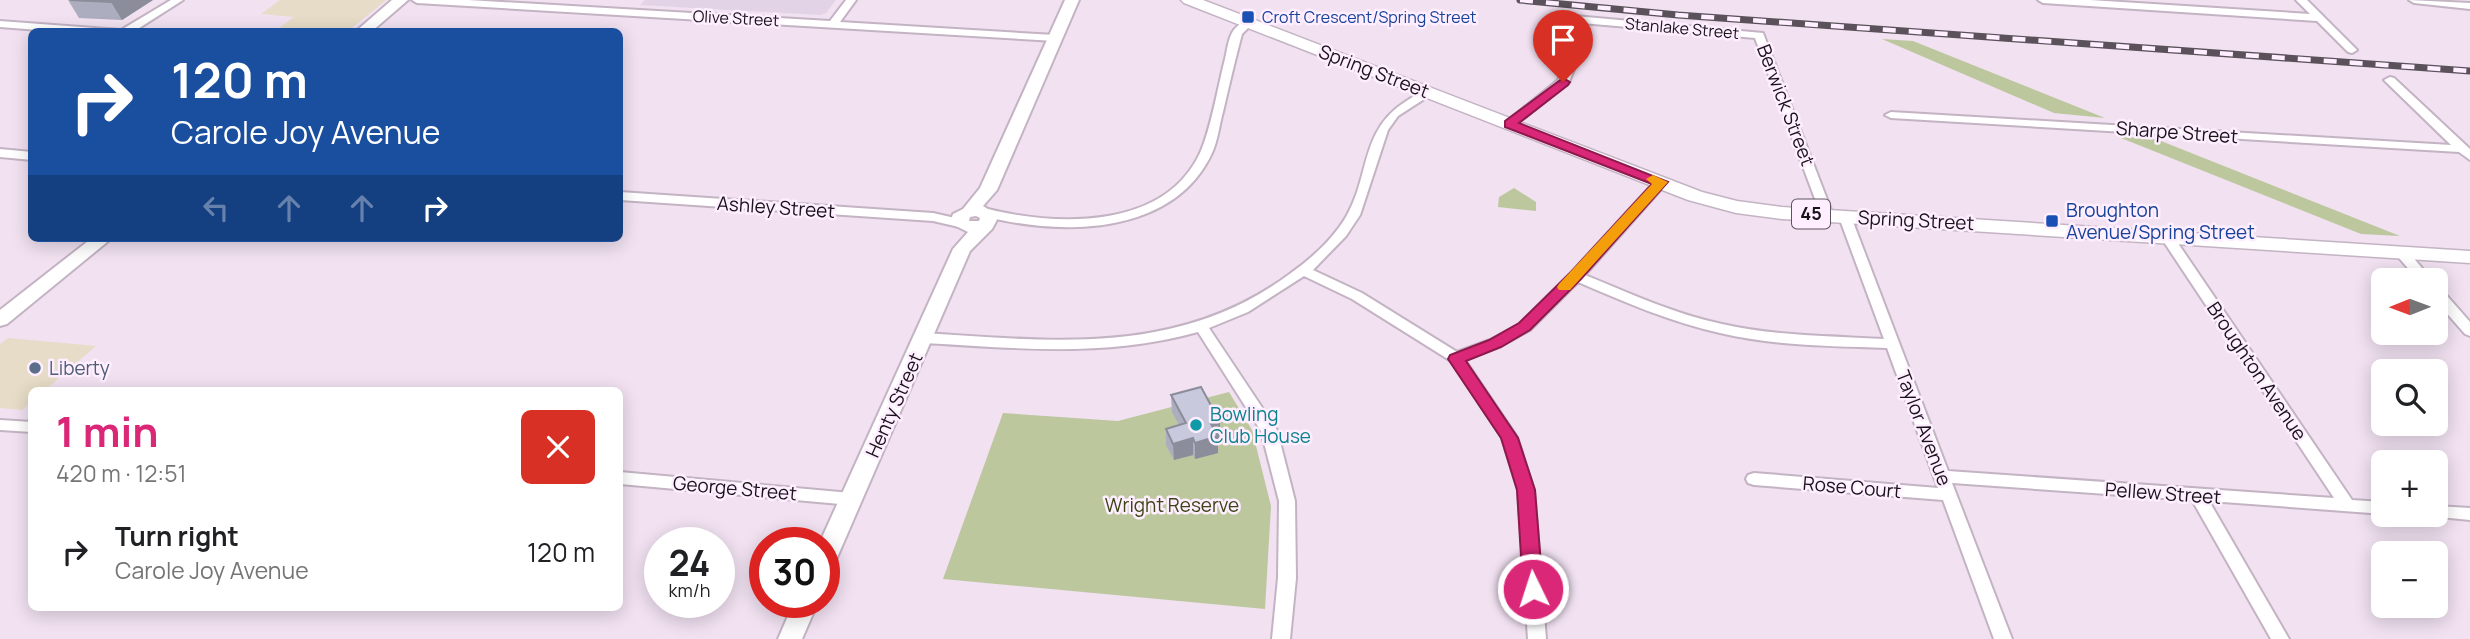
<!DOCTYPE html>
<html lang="en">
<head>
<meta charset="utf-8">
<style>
  body { margin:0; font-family:Manrope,sans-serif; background:#f2f2f2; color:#202124; height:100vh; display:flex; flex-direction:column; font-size:26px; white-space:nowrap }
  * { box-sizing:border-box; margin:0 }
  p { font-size:23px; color:#757577 }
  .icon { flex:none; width:38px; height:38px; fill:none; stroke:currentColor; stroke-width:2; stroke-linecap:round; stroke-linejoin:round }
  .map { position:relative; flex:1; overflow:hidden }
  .details { position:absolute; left:28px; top:387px; width:595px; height:224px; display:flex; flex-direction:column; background:#fff; border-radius:10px; box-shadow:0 4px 18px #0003 }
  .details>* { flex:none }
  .hud { position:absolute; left:28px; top:28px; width:595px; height:214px; border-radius:10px; box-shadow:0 4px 18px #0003; background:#1a4fa0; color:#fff; overflow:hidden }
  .needle { width:46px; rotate:269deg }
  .controls { position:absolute; left:2371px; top:268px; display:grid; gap:14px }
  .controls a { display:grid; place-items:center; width:77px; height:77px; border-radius:10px; background:#fff; box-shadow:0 4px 18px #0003; font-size:35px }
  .speed { position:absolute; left:644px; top:527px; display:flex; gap:14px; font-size:35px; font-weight:700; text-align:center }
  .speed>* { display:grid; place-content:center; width:91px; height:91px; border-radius:50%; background:#fff; box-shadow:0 4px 18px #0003; line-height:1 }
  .speed small { font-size:18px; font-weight:400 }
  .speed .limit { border:10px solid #d22; background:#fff; color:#111 }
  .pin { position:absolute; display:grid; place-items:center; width:60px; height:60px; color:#fff; margin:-72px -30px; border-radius:50% 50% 50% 0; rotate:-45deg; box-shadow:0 0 7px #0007 }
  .pin .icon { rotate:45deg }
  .me { position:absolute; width:77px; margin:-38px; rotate:356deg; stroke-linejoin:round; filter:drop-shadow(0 0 5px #0008) }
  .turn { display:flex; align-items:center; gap:24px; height:147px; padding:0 28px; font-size:32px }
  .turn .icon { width:91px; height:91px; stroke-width:2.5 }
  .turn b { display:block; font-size:49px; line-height:60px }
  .lanes { display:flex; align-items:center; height:66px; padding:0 28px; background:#0003; justify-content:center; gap:35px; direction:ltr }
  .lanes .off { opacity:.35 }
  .round { display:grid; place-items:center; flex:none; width:74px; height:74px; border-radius:10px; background:#f2f2f2 }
  .summary { display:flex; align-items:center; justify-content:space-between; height:119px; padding:0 28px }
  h1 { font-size:42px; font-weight:700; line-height:52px; color:#db2777 }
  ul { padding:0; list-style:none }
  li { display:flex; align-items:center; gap:21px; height:91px; padding:0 28px }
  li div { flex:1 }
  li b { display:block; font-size:26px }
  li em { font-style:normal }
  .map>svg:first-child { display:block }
  .commercial { fill:#e6dcc7 }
  .education { fill:#e2d3e6 }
  .green { fill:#bcc79e }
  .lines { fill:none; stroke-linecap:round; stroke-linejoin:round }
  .street-casing { stroke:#c3b3c3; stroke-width:4 }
  .secondary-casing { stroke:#c3b3c3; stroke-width:4 }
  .primary-casing { stroke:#c3b3c3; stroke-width:3 }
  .street { fill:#fff; fill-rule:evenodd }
  .secondary { fill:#fff; fill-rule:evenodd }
  .primary { fill:#fff; fill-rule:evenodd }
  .rail-casing { stroke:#5a515a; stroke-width:7 }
  .rail { stroke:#feeeff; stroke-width:4.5; stroke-dasharray:13; stroke-linecap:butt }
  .wall { fill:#acadbe }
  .shaded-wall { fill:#8c8d9b }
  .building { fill:#c8c9dd; stroke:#8c8d9b; stroke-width:2 }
  .route { fill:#db2777; stroke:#8e194d; stroke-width:2 }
  .slow { fill:#f59e0b }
  .transit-dot { fill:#1a4fb4; stroke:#feeeff; stroke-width:2.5 }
  .service-dot { fill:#5c6f8a; stroke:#feeeff; stroke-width:2.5 }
  .culture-dot { fill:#0f9aa8; stroke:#feeeff; stroke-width:2.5 }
  .labels { text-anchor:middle; stroke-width:5; stroke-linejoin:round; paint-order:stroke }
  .far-transit-label { font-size:16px; fill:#164399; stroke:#feeeff; text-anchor:start }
  .far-street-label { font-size:16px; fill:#181319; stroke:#feeeff }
  .shield { fill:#feeeff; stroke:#5d555e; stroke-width:2 }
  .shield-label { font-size:18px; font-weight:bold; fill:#181319 }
  .street-label { font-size:19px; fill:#181319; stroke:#feeeff }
  .transit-label { font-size:19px; fill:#164399; stroke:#feeeff; text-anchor:start }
  .service-label { font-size:19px; fill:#4e5e75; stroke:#feeeff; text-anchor:start }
  .culture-label { font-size:19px; fill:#0d838f; stroke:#feeeff; text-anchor:start }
  .park-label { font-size:19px; fill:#3b4514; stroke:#feeeff }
</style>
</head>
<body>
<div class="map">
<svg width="2470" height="639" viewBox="0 0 2470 639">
  <rect width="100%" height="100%" fill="#f1e1f1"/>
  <path class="commercial" d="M280,0H386L348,31H275L294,17L261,14Z
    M8,338L96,346L45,390H32L31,402L22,410L0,408V344Z"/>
  <path class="education" d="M645,0H836L826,13L820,15L640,5Z"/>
  <path class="green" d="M1882,39L1913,41L2105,118L2054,113Z
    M2116,136L2156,139L2400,236L2361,234Z
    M1514,188L1536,202V211L1498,207L1499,197Z
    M1229,392L1252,430L1271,506L1265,609L943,579L1003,413L1118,421Z"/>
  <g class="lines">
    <defs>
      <path id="street" d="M171,0H183L133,32H64L0,27V21L121,30Z
        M412,0H468L830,21L846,0H856L840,22L1055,35L1060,38L1055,41L417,3Z
        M2038,0H2090L2310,14L2296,0H2307L2357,50L2352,53L2348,52L2317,21L2043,3Z
        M2409,0L2470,3V9L2414,3Z
        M1564,15L1763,33L1833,215L1832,218H1822L1821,215L1755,38L1570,22L1576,64L1569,82L1514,126H1506V122L1558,80L1566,64L1559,18Z
        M1248,20L1253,23L1242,34C1235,60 1229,86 1223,112C1219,126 1218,140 1212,153C1173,237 1059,236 984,216L982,213L988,209C1057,226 1164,230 1200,153C1211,129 1218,86 1225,59C1227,51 1228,40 1232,33C1235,27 1242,22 1248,20Z
        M2390,77L2394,78L2470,149V160L2459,152L1891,118L1885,115L1891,112L2451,145L2386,82L2384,80Z
        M1428,89L1434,92L1432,94L1398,116L1388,130L1360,215L1346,236L1313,270L1362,293L1457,352L1490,340L1520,324L1571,273L1657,179H1665L1667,182L1665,185L1585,275C1629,293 1674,314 1722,324C1775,336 1830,336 1884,339L1839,217L1840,214H1850L1948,471L2334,498L2160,236L2166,232L2171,233L2352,500L2384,502V514L2209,501L2289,639H2271L2192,500L1952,483L2012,639H1994L1943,500L1754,485L1748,483L1746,479L1748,475L1754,473L1938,488L1887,348C1831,346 1775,346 1720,333C1671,322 1624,302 1578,282L1530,330L1500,346L1465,360L1517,437L1534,490L1546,639H1528L1518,490L1502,438L1451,361L1352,299L1304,276L1248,312L1209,328L1277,430L1295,501L1296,578L1290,639H1272L1278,578L1279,501L1261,431L1198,332C1104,358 1018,348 923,343L916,338L923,333C1054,341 1179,357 1291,273C1312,258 1333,239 1346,217C1370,176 1360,131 1405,102C1413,97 1420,91 1428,89Z
        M0,149L32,152V160L0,157Z
        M620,192L933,213L964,220L965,223L959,227L933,221L620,200Z
        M2401,248L2406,249L2432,280H2418L2394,252Z
        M2436,288L2441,289L2470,322V336L2465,334L2436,301Z
        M0,420L32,422V432L0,430Z
        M620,472L851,493L857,495L859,499L857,503L851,505L620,484Z
        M2436,506L2470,508V520L2430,516L2429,514H2436Z"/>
      <path id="secondary" d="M392,0H408L371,32H355Z
        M1065,0H1079L997,190L983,206L999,216L992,229L970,251L836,560L832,566L824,569V542H820L953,249L968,232L950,223L953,214L963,209L980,188ZM976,216L980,218L979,221H969L970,217Z
        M92,238H112L7,324L0,326V310Z
        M794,602H818L802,639H778Z"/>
      <path id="primary" d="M1181,0H1203L1702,192L1737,201L1782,207L2470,251V263L1782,219L1736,213L1688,200L1184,3Z"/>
    </defs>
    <use href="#street" class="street-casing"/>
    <use href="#secondary" class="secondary-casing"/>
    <use href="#primary" class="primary-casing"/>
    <use href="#street" class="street"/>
    <use href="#secondary" class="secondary"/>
    <use href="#primary" class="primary"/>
    <defs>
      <path id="rail" d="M1520,0L1678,15L2470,71"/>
    </defs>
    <use href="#rail" class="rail-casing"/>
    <use href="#rail" class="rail"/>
  </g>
  <path class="wall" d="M68,0H153L122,20L79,18Z
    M1171,395L1220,422V438L1218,439V453L1195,459L1193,455L1174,460L1166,445V429L1179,425L1172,412Z"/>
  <path class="shaded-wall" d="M114,0H153L122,20L111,2Z
    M1220,422V438L1218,439V453L1195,459V443L1211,424Z
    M1193,438V455L1174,460L1173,444Z"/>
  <path class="building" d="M70,0H114L111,2Z
    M1201,387L1220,422L1211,424L1218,436L1195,443L1193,438L1173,444L1166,429L1186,423L1171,395Z"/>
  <path class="route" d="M1563,78L1570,82L1568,85L1519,123L1668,182L1581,279L1530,330L1501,347L1466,361L1518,438L1535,490L1543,589L1540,595L1533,597L1526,595L1523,589L1517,490L1501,438L1448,359L1450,355L1489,340L1519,323L1571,272L1652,184L1505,127V121Z"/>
  <path class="slow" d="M1653,175L1668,182L1570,290H1559L1557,287L1559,284L1652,184L1646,179Z"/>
  <g class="transit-dot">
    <rect x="1241" y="10" width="14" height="14" rx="3.5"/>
    <rect x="2045" y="214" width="14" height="14" rx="3.5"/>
  </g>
  <circle class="service-dot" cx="35" cy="368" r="7"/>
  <circle class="culture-dot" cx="1196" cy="425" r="7"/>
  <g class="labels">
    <g class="far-transit-label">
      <text x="1262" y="23">Croft Crescent/Spring Street</text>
    </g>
    <g class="far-street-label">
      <text transform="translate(736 18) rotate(3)" y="6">Olive Street</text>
      <text transform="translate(1682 28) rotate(5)" y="6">Stanlake Street</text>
    </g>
    <rect class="shield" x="1792" y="199.5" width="38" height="29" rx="5"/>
    <g class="shield-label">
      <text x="1811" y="220">45</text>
    </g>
    <g class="street-label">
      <text transform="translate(1374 71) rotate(21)" y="7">Spring Street</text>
      <text transform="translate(1786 105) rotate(69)" y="7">Berwick Street</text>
      <text transform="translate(2177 132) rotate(4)" y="7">Sharpe Street</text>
      <text transform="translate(776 207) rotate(4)" y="7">Ashley Street</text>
      <text transform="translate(1916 220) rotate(3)" y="7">Spring Street</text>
      <text transform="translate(2257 371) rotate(56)" y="7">Broughton Avenue</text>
      <text transform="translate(894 405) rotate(-66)" y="7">Henty Street</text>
      <text transform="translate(1924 428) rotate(69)" y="7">Taylor Avenue</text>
      <text transform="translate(1852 487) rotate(5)" y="7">Rose Court</text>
      <text transform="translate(735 488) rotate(5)" y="7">George Street</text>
      <text transform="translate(2163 493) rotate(4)" y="7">Pellew Street</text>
    </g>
    <g class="transit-label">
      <text x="2066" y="217">Broughton<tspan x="2066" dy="22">Avenue/Spring Street</tspan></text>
    </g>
    <g class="service-label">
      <text x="49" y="375">Liberty</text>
    </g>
    <g class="culture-label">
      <text x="1210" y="421">Bowling<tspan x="1210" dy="22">Club House</tspan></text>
    </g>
    <g class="park-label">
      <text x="1172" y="512">Wright Reserve</text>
    </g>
  </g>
</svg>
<div class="controls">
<a><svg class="needle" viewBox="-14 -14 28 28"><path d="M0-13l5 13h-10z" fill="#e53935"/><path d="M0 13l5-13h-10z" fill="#757577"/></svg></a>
<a><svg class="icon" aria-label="search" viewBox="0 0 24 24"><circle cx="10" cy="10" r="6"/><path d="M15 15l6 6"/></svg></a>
<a>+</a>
<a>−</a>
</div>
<div class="speed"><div>24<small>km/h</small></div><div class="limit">30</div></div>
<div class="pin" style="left:1563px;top:82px;background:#d93025"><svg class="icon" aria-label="arrive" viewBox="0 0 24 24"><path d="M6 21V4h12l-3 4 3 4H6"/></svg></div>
<svg class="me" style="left:1533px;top:589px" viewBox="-20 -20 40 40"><circle r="17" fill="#db2777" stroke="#fff" stroke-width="3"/><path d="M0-11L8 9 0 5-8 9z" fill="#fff"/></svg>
<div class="hud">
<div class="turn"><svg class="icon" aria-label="right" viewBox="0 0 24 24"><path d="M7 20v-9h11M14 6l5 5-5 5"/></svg><div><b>120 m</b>Carole Joy Avenue</div></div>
<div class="lanes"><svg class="icon off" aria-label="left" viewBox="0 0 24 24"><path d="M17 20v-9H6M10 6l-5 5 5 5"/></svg><svg class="icon off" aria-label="ahead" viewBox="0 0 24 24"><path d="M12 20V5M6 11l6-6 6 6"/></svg><svg class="icon off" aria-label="ahead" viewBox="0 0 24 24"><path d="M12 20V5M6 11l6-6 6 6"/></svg><svg class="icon" aria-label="right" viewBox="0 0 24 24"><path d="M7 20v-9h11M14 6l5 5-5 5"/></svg></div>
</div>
<section class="details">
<div class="summary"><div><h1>1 min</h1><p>420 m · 12:51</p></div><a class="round" style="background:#d93025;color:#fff"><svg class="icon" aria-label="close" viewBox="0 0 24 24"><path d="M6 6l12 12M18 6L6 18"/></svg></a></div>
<ul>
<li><svg class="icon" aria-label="right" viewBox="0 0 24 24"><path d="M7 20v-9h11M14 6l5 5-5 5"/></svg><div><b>Turn right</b><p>Carole Joy Avenue</p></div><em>120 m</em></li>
</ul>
</section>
</div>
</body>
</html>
